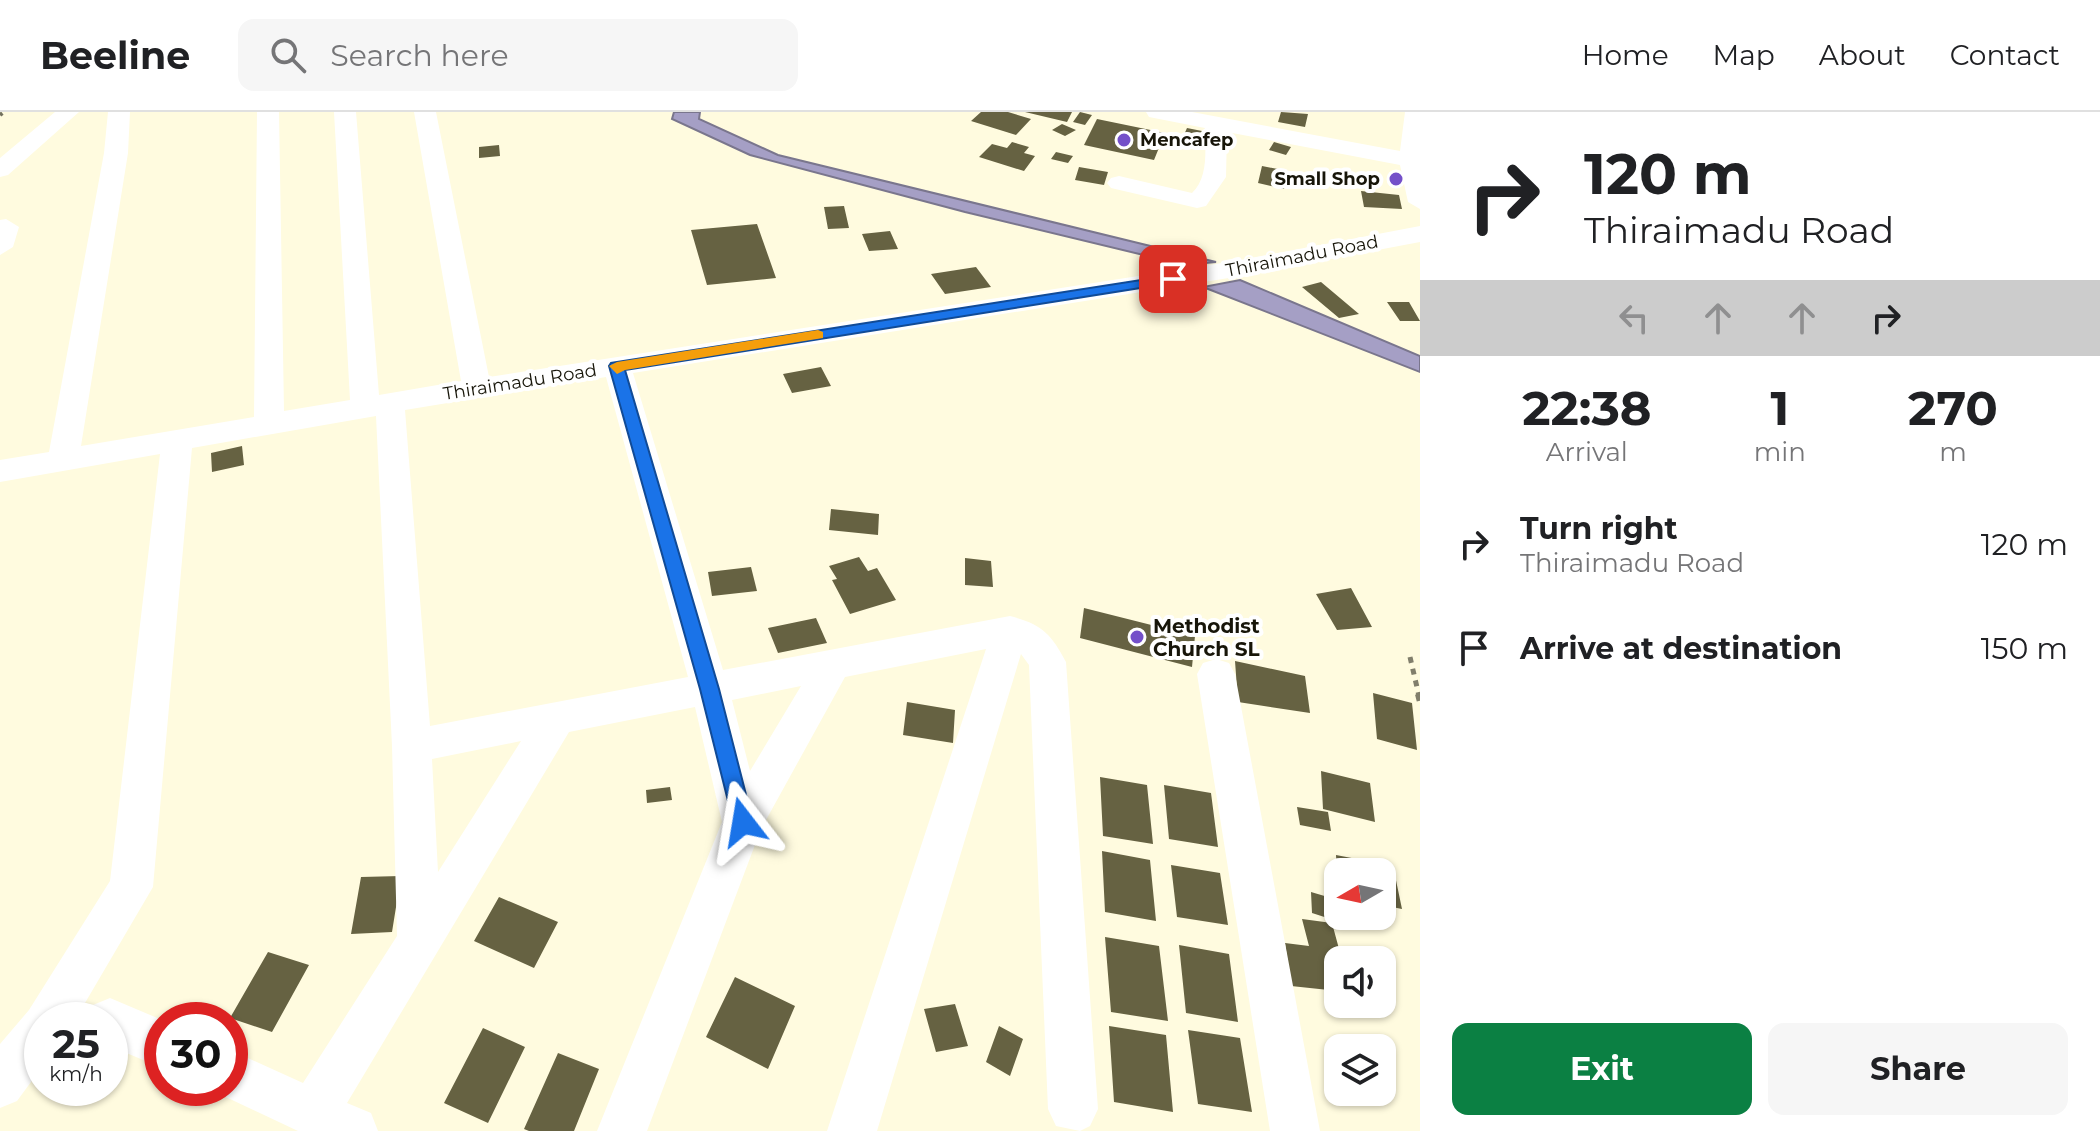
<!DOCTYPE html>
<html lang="en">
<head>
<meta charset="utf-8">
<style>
  body { margin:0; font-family:Montserrat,sans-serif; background:#f6f6f6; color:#202124; height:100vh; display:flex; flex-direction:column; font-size:30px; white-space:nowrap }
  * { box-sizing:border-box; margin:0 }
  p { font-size:26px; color:#757577 }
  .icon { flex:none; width:44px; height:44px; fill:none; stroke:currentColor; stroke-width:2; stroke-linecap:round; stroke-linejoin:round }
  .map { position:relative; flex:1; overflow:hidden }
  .details { display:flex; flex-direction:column; background:#fff; width:680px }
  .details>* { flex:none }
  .hud { background:#fff; color:#202124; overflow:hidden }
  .needle { width:52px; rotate:261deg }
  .tools { position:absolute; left:1324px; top:746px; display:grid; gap:16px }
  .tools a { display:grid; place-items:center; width:72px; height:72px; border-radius:16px; background:#fff; box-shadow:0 2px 6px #0004; font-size:40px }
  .speed { position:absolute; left:24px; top:890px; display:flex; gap:16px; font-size:40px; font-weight:700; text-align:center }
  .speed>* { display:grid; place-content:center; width:104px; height:104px; border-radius:50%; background:#fff; box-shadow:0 2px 6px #0004; line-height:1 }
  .speed small { font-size:20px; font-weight:400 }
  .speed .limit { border:12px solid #d22; background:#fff; color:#111 }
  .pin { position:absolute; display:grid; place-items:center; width:68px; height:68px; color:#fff; margin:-34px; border-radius:16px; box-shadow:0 4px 12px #0006 }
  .me { position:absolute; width:88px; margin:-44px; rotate:346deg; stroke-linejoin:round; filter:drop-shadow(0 0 6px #0008) }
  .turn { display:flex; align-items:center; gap:28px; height:168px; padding:0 32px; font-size:36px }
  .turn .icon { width:104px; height:104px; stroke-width:2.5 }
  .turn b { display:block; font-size:56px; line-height:68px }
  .lanes { display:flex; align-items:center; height:76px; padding:0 32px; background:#0003; justify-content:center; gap:40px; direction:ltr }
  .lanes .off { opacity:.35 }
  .eta { display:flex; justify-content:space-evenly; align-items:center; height:136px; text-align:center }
  .eta b { font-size:48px; font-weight:700; line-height:56px }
  .action { display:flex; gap:16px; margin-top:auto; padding:16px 32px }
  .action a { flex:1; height:92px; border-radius:16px; background:#0b8043; color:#fff; font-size:32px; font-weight:700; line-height:92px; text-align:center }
  .action a+a { background:#f6f6f6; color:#202124 }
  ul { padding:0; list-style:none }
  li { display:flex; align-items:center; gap:24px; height:104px; padding:0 32px }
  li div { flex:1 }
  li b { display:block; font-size:30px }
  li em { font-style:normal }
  header { display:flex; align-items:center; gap:48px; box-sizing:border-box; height:112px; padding:0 40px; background:#fff; border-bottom:2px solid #e0e0e0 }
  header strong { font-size:38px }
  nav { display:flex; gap:44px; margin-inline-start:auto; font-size:28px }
  .search { width:560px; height:72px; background:#f6f6f6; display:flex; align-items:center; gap:20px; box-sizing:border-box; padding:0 28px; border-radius:16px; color:#757577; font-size:30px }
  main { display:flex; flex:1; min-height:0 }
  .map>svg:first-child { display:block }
  .water { fill:#a59fc5; stroke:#7a768d; stroke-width:2 }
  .building { fill:#666242 }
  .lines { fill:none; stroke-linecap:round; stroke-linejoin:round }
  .path-far1 { stroke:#817e6b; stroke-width:5; stroke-dasharray:6 6; stroke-linecap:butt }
  .path { stroke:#817e6b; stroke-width:6; stroke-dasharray:7 7; stroke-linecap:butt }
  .minor { fill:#fff; fill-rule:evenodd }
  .rail { stroke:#73715e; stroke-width:4; stroke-dasharray:3 6; stroke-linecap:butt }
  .route { fill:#1a73e8; stroke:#114b97; stroke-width:2 }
  .slow { fill:#f59e0b }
  .poi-dot { fill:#7450c9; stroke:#fff; stroke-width:3 }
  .labels { text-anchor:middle; stroke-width:8; stroke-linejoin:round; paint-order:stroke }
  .far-poi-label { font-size:18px; font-weight:bold; fill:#171509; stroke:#fff; text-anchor:start }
  .far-street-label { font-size:18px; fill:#171509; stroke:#fff }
  .poi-label { font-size:20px; font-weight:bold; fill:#171509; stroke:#fff; text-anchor:start }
</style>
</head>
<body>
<header>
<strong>Beeline</strong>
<div class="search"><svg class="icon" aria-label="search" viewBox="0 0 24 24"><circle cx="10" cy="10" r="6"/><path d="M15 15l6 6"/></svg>Search here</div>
<nav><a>Home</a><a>Map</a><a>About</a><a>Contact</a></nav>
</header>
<main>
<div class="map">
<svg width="1420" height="1019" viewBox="0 0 1420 1019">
  <rect width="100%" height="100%" fill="#fffbdf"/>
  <path class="water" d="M674,0H700L699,7L778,43L1216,150L1185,153L965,100L750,43L672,7Z
    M1240,168L1420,244V260L1203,175Z"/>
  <path class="building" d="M981,0H1008L1031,7L1016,23L971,9Z
    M1025,0H1072L1067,10Z
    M1080,0L1092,3L1085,13L1073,10Z
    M1281,0L1308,2L1305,15L1278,10Z
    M1097,7L1165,21L1154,48L1084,33Z
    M1062,12L1076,18L1065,24L1052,18Z
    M1187,16L1202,19L1198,28L1183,25Z
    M1012,30L1029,35L1024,41L1035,44L1024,59L979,45L992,32L1007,36Z
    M1274,30L1291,35L1286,43L1269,38Z
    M499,33L500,44L479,46V35Z
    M1056,40L1073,44L1068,51L1051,47Z
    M1262,54L1288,59L1284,77L1258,71Z
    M1079,55L1108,60L1104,73L1075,68Z
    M1361,79L1399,83L1402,97L1364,95Z
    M844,94L849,116L828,117L824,95Z
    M757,112L776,166L707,173L691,118Z
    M890,119L898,137L869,139L862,122Z
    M976,155L991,175L945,182L931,162Z
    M1321,170L1359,202L1339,206L1302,175Z
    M1387,190H1409L1420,209H1400Z
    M821,255L831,274L792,281L783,262Z
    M242,334L244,353L212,360L211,341Z
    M831,397L879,402L878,423L829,418Z
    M859,445L868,459L877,456L896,488L850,502L832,468L837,467L829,454Z
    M965,446L991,449L993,475L965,473Z
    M751,455L757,479L712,484L708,460Z
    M1351,476L1372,515L1337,518L1316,482Z
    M1084,496L1195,524L1192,555L1080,526Z
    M816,506L827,531L778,541L768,516Z
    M1235,549L1305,564L1310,601L1238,590Z
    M1373,581L1412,591L1417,638L1377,627Z
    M907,590L955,598L953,631L903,623Z
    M1321,659L1370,671L1375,710L1323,697Z
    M1100,665L1147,673L1153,732L1103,724Z
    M1164,673L1211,681L1218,735L1169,727Z
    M670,675L672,688L647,691L646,678Z
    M1297,695L1328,700L1331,719L1300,713Z
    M1102,739L1150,748L1156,809L1105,800Z
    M1336,743L1393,754L1402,797L1382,793V760H1337Z
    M1171,753L1220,761L1228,813L1177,805Z
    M401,764L392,820L351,822L361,765Z
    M1311,780L1338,788L1340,810L1312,801Z
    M499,785L558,810L534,856L474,829Z
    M1302,807L1332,811L1342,848H1338V879L1291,874L1285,831L1309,834Z
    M1105,825L1159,834L1168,909L1111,900Z
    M1179,833L1229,842L1238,910L1186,901Z
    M268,840L309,853L272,920L230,906Z
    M735,865L795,894L768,957L706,925Z
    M955,892L968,934L936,940L924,897Z
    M999,914L1023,927L1010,964L986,950Z
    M1109,914L1166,923L1173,1000L1114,990Z
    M483,916L525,935L488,1011L444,991Z
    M1188,918L1240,926L1252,1000L1198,992Z
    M558,941L599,957L574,1019H529L524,1017Z"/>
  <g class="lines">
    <path class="path-far1" d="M1410,545L1419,584"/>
    <path class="path" d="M1418,582L1420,590"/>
    <path class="minor" d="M55,0H79L8,63L0,65V46Z
      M108,0H130L128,41L81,334L254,305L257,0H279L284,299L350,288L334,0H356L379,283L461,269L414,0H436L489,265L1235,149L1420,114V130L1235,165L633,261L723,558L1010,504C1041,512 1051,521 1066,550L1098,997L1090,1014L1080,1019L1056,1014L1048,997L1029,553L1021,542L877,1019H827L986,537L845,565L761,717L647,1019H597L722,710L695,595L569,620L347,991L371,1001L378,1019H298L213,979L212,976H230V938L303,971L397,824L392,634L376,304L192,336L153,775L75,908H42V955L17,989L0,996V932L29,898L110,769L160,342L0,370V348L49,340L104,41ZM606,265L688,565L430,614L405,298ZM801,574L750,659L732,588ZM521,629L438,760L432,647Z
      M1146,0H1192L1400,39L1405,0H1420V97L1408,90L1400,53L1227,20L1226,65L1206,94L1197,96L1111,76L1107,71L1111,66L1119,64L1192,81C1209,65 1205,37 1205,16L1149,5Z
      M6,107L19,115L13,135L0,143V108Z
      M1216,547L1229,551L1235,562L1320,1019H1270L1197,562L1203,551Z
      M110,886L162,908V956L110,934V908H87L93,893Z"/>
    <path class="rail" d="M0,3L4,0"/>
  </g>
  <path class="route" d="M1173,163L1180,167L1178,170L625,258L719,577L753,710L750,717L743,720L735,717L700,577L609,254L611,251Z"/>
  <path class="slow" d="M818,218L823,220V226L625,258L617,262L609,254L617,250Z"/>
  <g class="poi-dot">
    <circle cx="1124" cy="28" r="8"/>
    <circle cx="1396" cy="67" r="8"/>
    <circle cx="1137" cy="525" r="8"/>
  </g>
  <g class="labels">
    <g class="far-poi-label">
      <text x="1140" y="34">Mencafep</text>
      <text x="1380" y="73" text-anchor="end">Small Shop</text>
    </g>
    <g class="far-street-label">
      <text transform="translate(1302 144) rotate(-11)" y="6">Thiraimadu Road</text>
      <text transform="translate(520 270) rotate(-9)" y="6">Thiraimadu Road</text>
    </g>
    <g class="poi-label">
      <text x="1153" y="521">Methodist<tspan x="1153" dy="23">Church SL</tspan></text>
    </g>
  </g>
</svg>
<div class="tools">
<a><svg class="needle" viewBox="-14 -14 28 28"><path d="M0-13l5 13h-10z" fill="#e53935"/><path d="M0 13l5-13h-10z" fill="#757577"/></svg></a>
<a><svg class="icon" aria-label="sound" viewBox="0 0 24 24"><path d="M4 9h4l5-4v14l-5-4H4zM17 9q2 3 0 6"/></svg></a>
<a><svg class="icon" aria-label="layers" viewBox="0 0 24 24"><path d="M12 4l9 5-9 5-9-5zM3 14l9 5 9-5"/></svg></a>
</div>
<div class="speed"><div>25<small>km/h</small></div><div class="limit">30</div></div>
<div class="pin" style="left:1173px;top:167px;background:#d93025"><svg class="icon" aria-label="arrive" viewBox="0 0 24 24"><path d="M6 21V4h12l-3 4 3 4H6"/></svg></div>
<svg class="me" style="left:743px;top:710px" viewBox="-20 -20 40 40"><path d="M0-17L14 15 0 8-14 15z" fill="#1a73e8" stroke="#fff" stroke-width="4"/></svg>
</div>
<section class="details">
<div class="hud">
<div class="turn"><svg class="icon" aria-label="right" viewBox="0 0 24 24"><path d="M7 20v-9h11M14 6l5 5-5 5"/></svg><div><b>120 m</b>Thiraimadu Road</div></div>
<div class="lanes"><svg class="icon off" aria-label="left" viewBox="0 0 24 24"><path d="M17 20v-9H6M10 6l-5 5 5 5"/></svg><svg class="icon off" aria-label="ahead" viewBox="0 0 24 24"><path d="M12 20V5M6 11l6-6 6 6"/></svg><svg class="icon off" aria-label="ahead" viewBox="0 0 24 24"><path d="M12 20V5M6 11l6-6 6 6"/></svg><svg class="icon" aria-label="right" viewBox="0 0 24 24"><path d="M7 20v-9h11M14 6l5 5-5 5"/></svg></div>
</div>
<div class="eta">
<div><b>22:38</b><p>Arrival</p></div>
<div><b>1</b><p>min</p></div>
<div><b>270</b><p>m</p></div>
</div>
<ul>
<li><svg class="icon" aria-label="right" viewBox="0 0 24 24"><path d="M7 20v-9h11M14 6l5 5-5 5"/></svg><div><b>Turn right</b><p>Thiraimadu Road</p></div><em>120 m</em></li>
<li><svg class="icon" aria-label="arrive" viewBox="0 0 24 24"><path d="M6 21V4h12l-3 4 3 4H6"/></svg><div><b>Arrive at destination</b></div><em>150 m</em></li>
</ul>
<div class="action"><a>Exit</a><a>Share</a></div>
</section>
</main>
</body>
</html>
